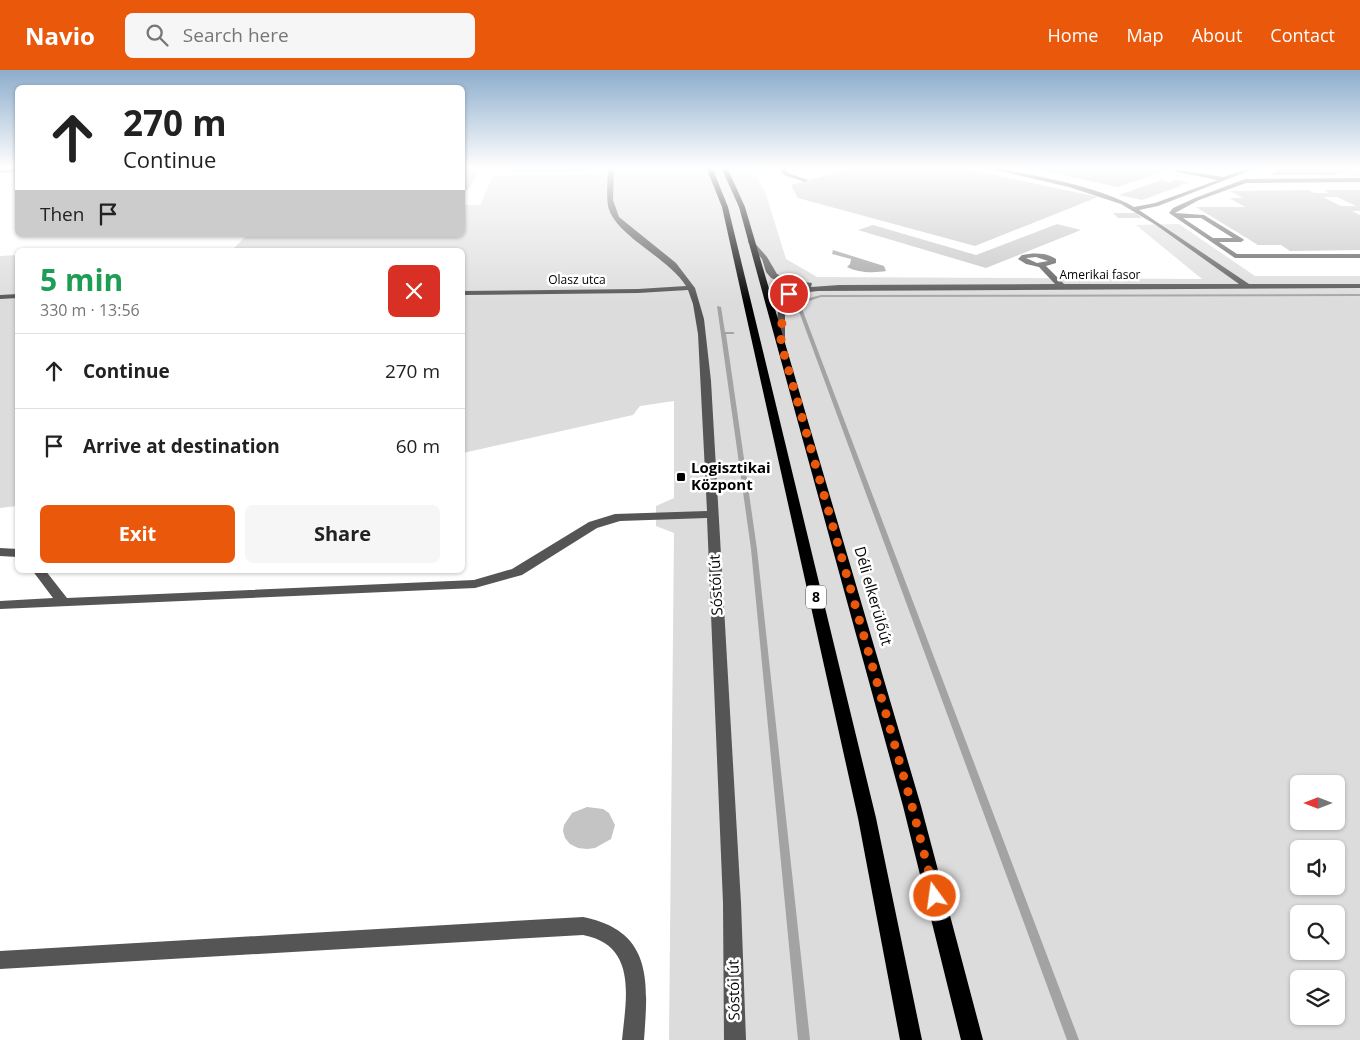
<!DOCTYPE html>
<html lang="en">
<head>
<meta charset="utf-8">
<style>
  body { margin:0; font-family:"Open Sans",sans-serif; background:#f6f6f6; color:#222; height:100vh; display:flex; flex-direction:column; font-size:19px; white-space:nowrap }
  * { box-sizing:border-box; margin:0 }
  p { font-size:16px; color:#767676 }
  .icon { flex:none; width:28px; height:28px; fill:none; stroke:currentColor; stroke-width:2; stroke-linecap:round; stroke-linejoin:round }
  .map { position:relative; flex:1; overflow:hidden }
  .details { position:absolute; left:15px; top:178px; width:450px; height:325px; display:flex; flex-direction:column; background:#fff; border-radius:8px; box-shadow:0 1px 4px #0004 }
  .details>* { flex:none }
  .hud { position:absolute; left:15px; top:15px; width:450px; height:152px; border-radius:8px; box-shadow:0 1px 4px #0004; background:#fff; color:#222; overflow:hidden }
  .needle { width:32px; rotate:270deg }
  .buttons { position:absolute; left:1290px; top:705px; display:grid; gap:10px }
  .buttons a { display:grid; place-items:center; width:55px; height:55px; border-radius:8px; background:#fff; box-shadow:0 1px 4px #0004; font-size:25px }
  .pin { position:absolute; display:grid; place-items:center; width:42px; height:42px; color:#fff; margin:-21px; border:2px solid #fff; border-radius:50%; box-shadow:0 1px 5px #0007 }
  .me { position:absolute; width:55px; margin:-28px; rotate:346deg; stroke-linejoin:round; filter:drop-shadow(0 0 4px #0008) }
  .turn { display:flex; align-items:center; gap:18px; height:105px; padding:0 25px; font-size:22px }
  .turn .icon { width:65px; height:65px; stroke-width:2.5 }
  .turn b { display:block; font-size:35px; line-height:42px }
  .then { display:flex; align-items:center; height:48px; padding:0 25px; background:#0003; gap:10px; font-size:19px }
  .round { display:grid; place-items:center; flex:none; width:52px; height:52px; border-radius:8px; background:#f6f6f6 }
  .head { display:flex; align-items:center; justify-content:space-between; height:85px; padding:0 25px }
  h1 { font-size:30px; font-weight:700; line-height:38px; color:#1e9e55 }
  .primary-button { display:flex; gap:10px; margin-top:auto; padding:10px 25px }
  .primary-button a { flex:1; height:58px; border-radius:8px; background:#ea580c; color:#fff; font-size:20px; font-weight:700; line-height:58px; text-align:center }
  .primary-button a+a { background:#f6f6f6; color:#222 }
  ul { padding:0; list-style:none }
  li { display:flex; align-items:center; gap:15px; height:75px; padding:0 25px; border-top:1px solid #e0e0e0 }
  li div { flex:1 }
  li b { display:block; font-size:19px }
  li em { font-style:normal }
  header { display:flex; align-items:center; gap:30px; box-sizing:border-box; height:70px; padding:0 25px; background:#ea580c; color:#fff }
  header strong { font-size:24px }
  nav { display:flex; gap:28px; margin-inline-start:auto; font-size:18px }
  .search { width:350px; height:45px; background:#f6f6f6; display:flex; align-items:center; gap:12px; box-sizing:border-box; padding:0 18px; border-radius:8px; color:#767676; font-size:19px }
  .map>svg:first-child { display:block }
  .green { fill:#dcdcdc; fill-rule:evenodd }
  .water { fill:#a3a3a3 }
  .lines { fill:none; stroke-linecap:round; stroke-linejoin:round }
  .stream { fill:#a3a3a3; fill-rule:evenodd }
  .building { fill:#c4c4c4; fill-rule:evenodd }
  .major-casing { stroke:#dbdbdb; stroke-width:3 }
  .minor { fill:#555; fill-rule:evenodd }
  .major { fill:#000; fill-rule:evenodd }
  .route { stroke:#ea580c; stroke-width:9; stroke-dasharray:0 16.2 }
  .poi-dot { fill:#000; stroke:#fff; stroke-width:2 }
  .labels { text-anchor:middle; stroke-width:5; stroke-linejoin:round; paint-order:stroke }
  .far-street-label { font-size:12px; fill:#000; stroke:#fff }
  .shield { fill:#fff; stroke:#4c4c4c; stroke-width:1 }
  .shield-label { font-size:14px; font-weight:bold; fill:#000 }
  .poi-label { font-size:15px; font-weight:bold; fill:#000; stroke:#fff; text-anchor:start }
  .street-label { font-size:15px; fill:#000; stroke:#fff }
</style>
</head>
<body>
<header>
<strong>Navio</strong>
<div class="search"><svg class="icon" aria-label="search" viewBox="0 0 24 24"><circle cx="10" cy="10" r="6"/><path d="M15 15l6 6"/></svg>Search here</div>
<nav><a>Home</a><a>Map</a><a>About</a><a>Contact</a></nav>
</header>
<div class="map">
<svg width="1360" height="970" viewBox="0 0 1360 970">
  <rect width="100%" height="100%" fill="#fff"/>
  <path class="green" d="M600,97H749L765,121L786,189L817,207L1202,209L1136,155L1179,154L1255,206H1360V970H669L674,463L656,456V436L674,428V331L640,336L633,345L463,383L462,180H232L247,165H462L463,135H480L493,106L599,104ZM1299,714H1336V751H1299ZM1299,779H1336V816H1299ZM1299,844H1336V881H1299ZM1299,909H1336V946H1299Z
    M1304,97H1360V106H1356Z
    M18,185L17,436L0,438V186Z"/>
  <path class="water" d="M1287,97H1300L1336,103L1337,105H1269Z
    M833,180L884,196L886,201C875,203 858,203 847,197L850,194L851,189L832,184Z"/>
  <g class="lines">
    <path class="stream" d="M1360,224V226L821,227L809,231L801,236L1079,970H1067L797,236L805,229L821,225Z
      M717,236L721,237L725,262H733L735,263L733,264H726L757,479L810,970H798L751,479Z"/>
  </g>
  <path class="building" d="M462,97H480L468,120H462Z
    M507,97H587V101L505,102Z
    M856,97H957L1098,127L975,176L798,128L791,115Z
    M1027,97H1175L1118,117Z
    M1211,97H1238L1228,101Z
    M1161,110L1173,113L1171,111L1179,110L1190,113L1179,114L1183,115L1142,130L1119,125Z
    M1309,120L1314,123H1329L1324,120H1360V141H1352L1360,145V180L1290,181L1281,175H1258L1196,137H1245L1229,128H1243L1230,121ZM1323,127H1337L1356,136H1341Z
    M1113,143H1136L1142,148H1118Z
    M1057,154L1081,160L986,198L858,160L873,155L976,185Z
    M587,737L603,739L609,743L615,755L611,769L595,778L587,779L578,778L570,774L565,768L563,761L564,755L572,743Z"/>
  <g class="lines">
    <defs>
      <path id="major" d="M706,97H712L728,137L876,748L922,970H900L858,748L722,137Z
        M721,97H727L745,137L921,736L983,970H961L903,736L739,137Z"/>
    </defs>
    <use href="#major" class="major-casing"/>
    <path class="minor" d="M608,97H614L613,130L619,147L676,193L695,218L704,249L711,311L741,833L746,970H724L723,833L707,448L620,451L597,458L522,505L475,518L0,539V531L53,528L32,500H45L67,528L474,510L512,499L589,452L615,444L707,441L698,264L693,234L688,220L638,223L462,225V221L638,219L686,216C668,187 615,166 608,136C606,123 608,110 608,97Z
      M779,97H785L788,103L808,110L805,112L784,105Z
      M982,97H992C1035,106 1098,116 1134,137L1155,133L1218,110L1176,102L1174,99L1223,107L1251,97H1259L1158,136L1139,140L1249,214H1360V218L818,221L800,223L787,228L785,243V273L778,275L777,249L780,227L788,222L808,217L785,214L771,208L766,202L762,189L748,172V170H752L767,187L777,204L790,210L812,213L811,217L839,215L1055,214L1039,197L1026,194L1018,189L1022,185C1033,183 1046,182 1056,189V193L1046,196L1064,214H1239L1156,155L1121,134L1069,117ZM1036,187L1048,191L1037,193L1026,188Z
      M18,98V102L0,103V99Z
      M1360,108V112L1246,113L1199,130L1175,143L1204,145L1243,169L1244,170L1241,172H1219L1237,184H1360V188H1235L1169,143L1173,138L1195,128L1245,109ZM1183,148H1201L1233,168H1213Z
      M18,224V228L0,229V225Z
      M0,478L18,479V487L0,486Z
      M583,847C654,861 648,913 644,970H622C626,929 638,875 583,865L0,899V881Z"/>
    <use href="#major" class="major"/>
  </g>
  <linearGradient id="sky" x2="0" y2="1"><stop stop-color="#8cadcc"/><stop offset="0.42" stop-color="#fff"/><stop offset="1" stop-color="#fff" stop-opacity="0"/></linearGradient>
  <rect width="1360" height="233" fill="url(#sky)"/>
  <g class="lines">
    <path class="route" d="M789,224C778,230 782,238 782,248C782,257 781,265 781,273L912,736L935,826"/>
  </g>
  <rect class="poi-dot" x="676" y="402" width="10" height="10" rx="2.5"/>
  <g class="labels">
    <g class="far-street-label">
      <text x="1100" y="209">Amerikai fasor</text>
      <text x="577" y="214">Olasz utca</text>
    </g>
    <rect class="shield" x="806" y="515.5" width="20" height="23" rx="4"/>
    <g class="shield-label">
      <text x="816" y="532">8</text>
    </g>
    <g class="poi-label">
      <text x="691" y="403">Logisztikai<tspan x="691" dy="17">Központ</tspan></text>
    </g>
    <g class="street-label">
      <text transform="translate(716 515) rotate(-93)" y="5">Sóstói út</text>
      <text transform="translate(873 526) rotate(74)" y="5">Déli elkerülőút</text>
      <text transform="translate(734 920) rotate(-91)" y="5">Sóstói út</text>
    </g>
  </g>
</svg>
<div class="buttons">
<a><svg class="needle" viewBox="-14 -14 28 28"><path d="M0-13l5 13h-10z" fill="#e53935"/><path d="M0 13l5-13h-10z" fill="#767676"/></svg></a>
<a><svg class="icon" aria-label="sound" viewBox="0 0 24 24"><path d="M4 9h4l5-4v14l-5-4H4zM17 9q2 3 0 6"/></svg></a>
<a><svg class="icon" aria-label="search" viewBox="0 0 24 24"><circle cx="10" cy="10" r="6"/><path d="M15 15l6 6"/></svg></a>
<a><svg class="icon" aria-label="layers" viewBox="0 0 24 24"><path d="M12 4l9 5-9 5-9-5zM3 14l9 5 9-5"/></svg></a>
</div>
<div class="pin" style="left:789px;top:224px;background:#d93025"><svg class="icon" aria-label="arrive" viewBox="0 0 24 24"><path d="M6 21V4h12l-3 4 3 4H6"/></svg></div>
<svg class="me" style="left:935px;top:826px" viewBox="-20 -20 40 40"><circle r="17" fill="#ea580c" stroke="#fff" stroke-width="3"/><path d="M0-11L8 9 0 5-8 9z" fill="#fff"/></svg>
<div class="hud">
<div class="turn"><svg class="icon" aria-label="ahead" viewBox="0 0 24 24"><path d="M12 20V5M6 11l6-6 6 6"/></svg><div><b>270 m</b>Continue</div></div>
<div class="then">Then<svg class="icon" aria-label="arrive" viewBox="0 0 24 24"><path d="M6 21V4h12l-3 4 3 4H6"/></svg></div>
</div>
<section class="details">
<div class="head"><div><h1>5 min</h1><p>330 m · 13:56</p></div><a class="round" style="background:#d93025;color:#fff"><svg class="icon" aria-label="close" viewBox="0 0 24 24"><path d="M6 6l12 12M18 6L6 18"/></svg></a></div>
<ul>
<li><svg class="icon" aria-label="ahead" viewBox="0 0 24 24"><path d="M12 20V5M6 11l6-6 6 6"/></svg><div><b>Continue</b></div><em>270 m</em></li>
<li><svg class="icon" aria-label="arrive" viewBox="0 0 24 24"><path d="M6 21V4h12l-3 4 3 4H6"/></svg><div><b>Arrive at destination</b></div><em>60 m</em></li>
</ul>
<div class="primary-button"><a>Exit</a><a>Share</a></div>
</section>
</div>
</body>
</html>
